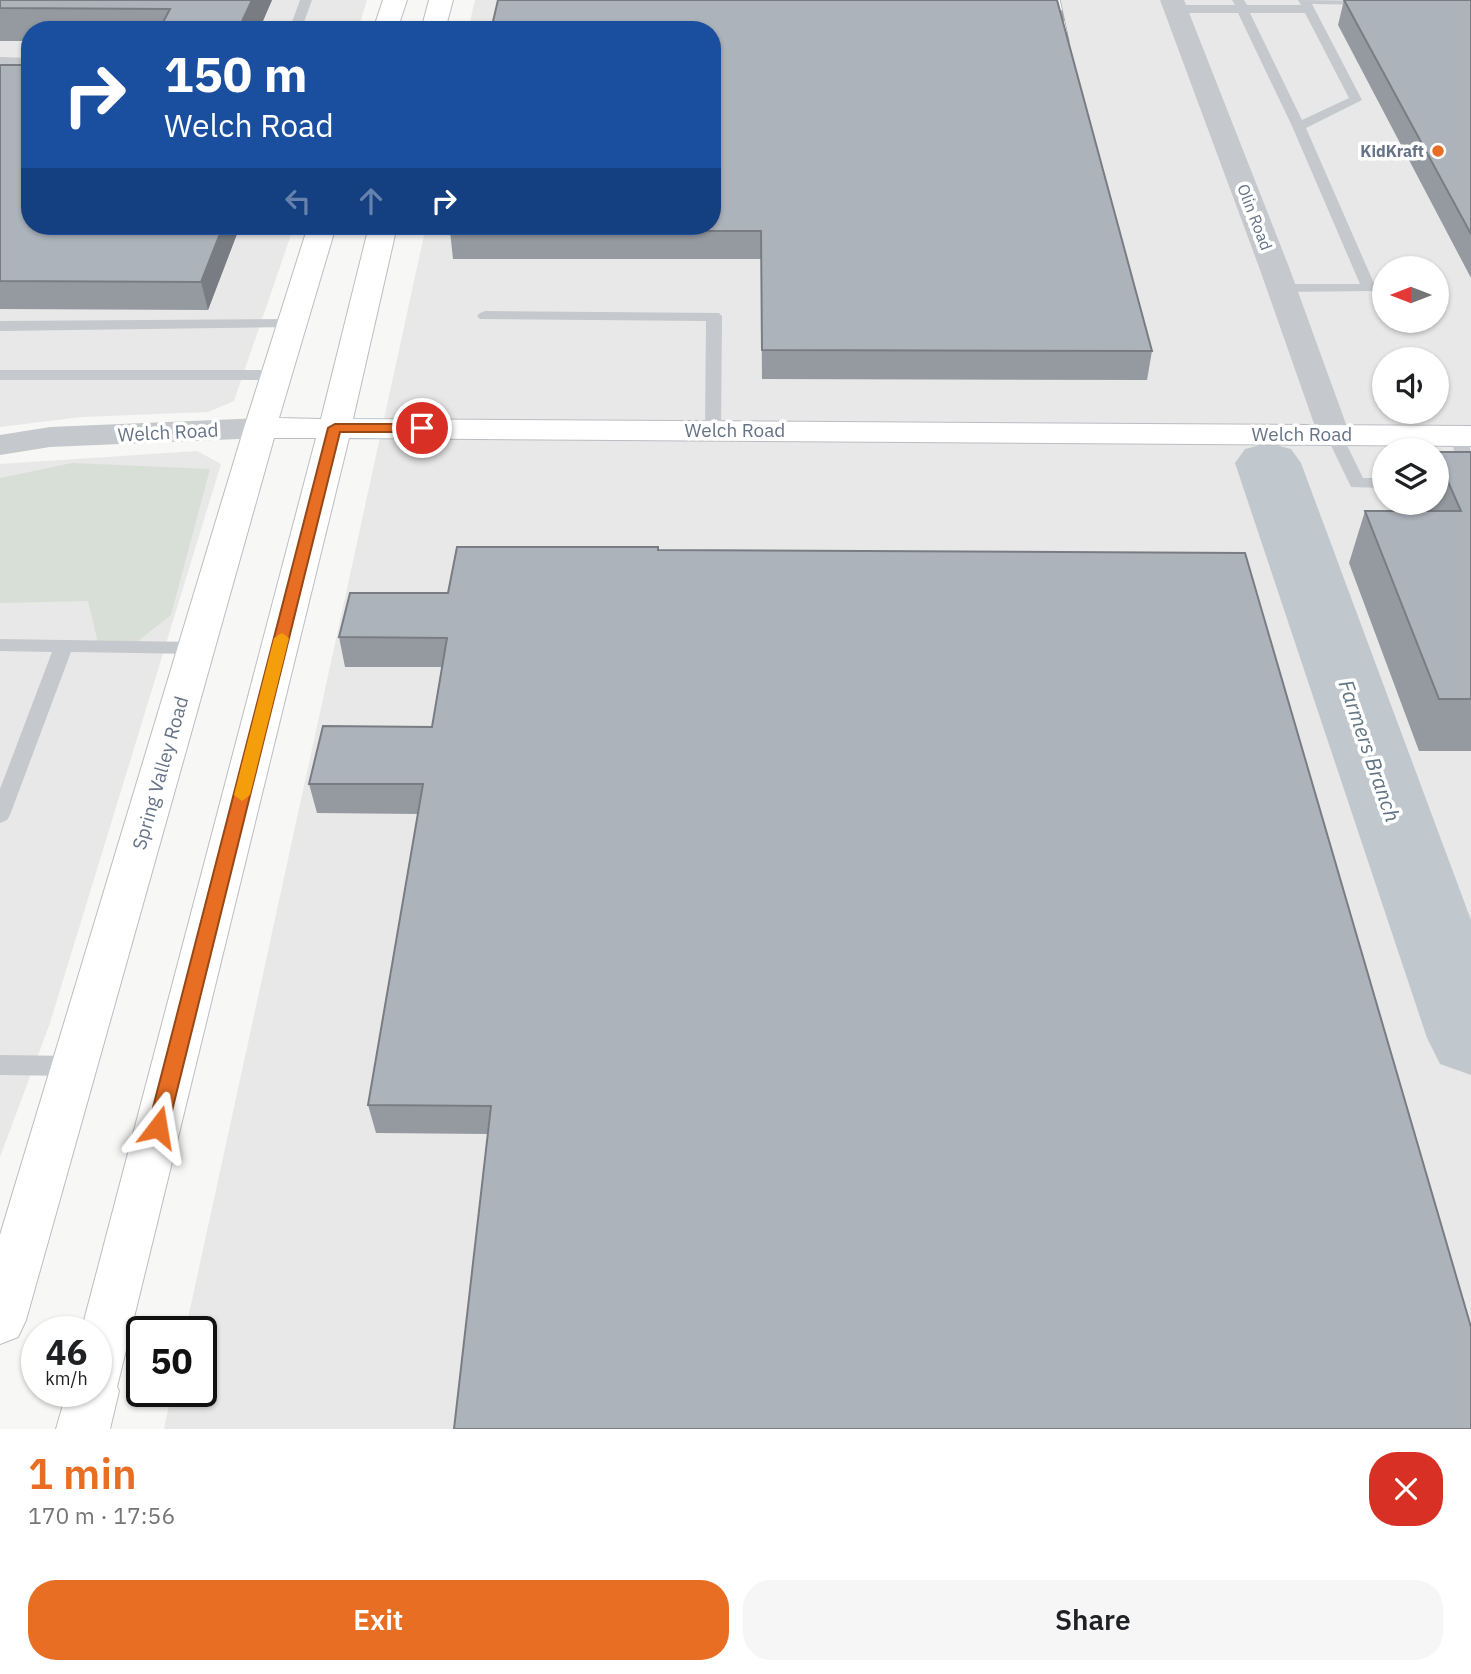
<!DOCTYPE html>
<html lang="en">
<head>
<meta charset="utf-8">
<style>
  body { margin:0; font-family:"IBM Plex Sans",sans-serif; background:#f6f6f6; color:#202124; height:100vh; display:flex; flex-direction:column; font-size:26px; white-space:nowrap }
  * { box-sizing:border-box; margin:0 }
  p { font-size:23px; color:#757577 }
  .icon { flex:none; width:38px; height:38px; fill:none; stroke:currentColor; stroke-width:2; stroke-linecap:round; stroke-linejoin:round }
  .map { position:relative; height:1429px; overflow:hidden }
  .drawer { display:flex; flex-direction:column; background:#fff; flex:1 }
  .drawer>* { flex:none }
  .banner { position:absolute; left:21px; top:21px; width:700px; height:214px; border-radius:28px; box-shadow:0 2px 5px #0004; background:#1a4fa0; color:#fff; overflow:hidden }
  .needle { width:46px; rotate:270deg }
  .fabs { position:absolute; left:1372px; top:256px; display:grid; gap:14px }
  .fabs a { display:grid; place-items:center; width:77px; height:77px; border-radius:50%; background:#fff; box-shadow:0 2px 5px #0004; font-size:35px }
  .speed { position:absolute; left:21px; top:1316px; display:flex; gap:14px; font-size:35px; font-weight:700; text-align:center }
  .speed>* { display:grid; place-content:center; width:91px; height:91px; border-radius:50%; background:#fff; box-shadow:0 2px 5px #0004; line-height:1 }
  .speed small { font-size:18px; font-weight:400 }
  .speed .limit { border:4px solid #111; border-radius:10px; background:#fff; color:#111 }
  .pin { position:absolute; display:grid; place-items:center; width:60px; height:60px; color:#fff; margin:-30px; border:4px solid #fff; border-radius:50%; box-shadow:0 2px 7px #0007 }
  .me { position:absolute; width:77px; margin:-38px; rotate:14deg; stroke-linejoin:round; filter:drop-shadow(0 0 5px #0008) }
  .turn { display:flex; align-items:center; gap:24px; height:147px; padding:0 28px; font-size:32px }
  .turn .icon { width:91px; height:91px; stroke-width:2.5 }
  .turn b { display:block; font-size:49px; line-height:60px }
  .lanes { display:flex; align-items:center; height:66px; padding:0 28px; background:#0003; justify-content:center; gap:35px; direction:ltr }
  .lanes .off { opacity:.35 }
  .round { display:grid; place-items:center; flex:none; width:74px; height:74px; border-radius:28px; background:#f6f6f6 }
  .overview { display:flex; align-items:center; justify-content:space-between; height:119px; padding:0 28px }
  h1 { font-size:42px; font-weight:600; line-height:52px; color:#e86e24 }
  .button { display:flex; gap:14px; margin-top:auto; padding:14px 28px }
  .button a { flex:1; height:80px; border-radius:28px; background:#e86e24; color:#fff; font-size:28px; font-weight:600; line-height:80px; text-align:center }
  .button a+a { background:#f6f6f6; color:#202124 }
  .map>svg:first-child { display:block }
  .built { fill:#e8e8e8; fill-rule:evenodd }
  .green { fill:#d8dfd6 }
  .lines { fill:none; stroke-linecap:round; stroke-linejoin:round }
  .river { fill:#c0c8ce; fill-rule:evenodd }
  .secondary-casing { stroke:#babdc3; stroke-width:2 }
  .lane { fill:#c5c8cc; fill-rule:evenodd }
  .street { fill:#c5c8cc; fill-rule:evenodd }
  .secondary { fill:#fff; fill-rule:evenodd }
  .rail-casing { stroke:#a5aab1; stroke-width:5 }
  .rail { stroke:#fff; stroke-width:3.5; stroke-dasharray:11; stroke-linecap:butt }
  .wall { fill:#959aa1 }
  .shaded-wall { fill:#797d83 }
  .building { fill:#adb3bb; stroke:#797d83; stroke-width:2 }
  .route { fill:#e86e24; stroke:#974817; stroke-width:2 }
  .slow { fill:#f59e0b }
  .poi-dot { fill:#e86e24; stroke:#fff; stroke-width:2.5 }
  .labels { text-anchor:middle; stroke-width:7; stroke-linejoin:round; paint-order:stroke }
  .far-poi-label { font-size:16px; font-weight:bold; fill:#667387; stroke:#fff; text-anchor:end }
  .far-street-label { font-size:16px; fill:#667387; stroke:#fff }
  .street-label { font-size:19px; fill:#667387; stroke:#fff }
  .water-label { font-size:21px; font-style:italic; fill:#627583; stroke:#fff }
</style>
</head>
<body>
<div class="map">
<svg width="1471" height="1429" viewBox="0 0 1471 1429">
  <rect width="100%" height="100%" fill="#f7f8f5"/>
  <path class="built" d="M0,0H367L358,30H30V226H294L234,401L208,412L82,417L0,427Z
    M475,0H1471V1429H164L172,1391H201V1332H185L426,226H712V30H468ZM1384,268H1437V320H1384ZM1384,359H1437V411H1384ZM1384,450H1437V502H1384Z
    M197,451L221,464L50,1023L0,1157V464Z"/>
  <path class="green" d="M72,463L210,469L171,615L138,641L99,647L88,601L0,603V478Z"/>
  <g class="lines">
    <path class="river" d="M1268,443L1291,449L1301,463L1471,920V1075L1440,1064L1427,1038L1235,463L1245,449Z"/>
    <defs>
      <path id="secondary" d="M383,0H407L397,30H373Z
        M429,0H453L445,30H421Z
        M308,226H336L279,418L321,419L369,226H397L353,419L1471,426V446L349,438L117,1387L119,1391L110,1429H56L67,1391H96V1332H81L316,438H274L26,1320L18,1337L0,1344V1235L244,428Z"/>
    </defs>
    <use href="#secondary" class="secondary-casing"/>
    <path class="lane" d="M300,0H312L301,30H289Z
      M1232,0H1244L1247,5H1301L1298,0L1376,1L1370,5L1312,4L1362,100L1306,128L1376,288L1374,291L1282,292L1275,288L1282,284H1360L1292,126L1238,13H1175L1169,9L1175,5H1235ZM1250,13H1305L1349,98L1302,120Z
      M0,57L30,58V66L0,65Z
      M485,311L719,313L722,316L721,430L713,435L705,430L706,321L480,319L477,316L480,313Z
      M292,319L300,324L297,327L0,331V321Z
      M0,370H276L284,375L276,380H0Z
      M1334,430L1342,435L1363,478H1384V488L1351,487L1326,435Z
      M1458,431L1466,436L1471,452V486L1437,487V477L1461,476L1450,436Z
      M0,639L196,642L203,644L205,648L203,652L196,654L71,652L10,815L7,820L0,823V789L52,652L0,651Z
      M0,1055L74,1056L82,1059L85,1066L82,1073L74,1076L0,1075Z"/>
    <path class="street" d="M1160,0H1184L1289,267L1350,435L1346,442L1334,445L1322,442L1318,435L1259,267Z
      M260,418L272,421L276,428L272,435L260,438L50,447L0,455V435L50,427Z"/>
    <use href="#secondary" class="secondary"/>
    <defs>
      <path id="rail" d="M1058,0L1067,41"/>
    </defs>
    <use href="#rail" class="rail-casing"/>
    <use href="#rail" class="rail"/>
  </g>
  <path class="wall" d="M0,0H272L259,30H30V41H0Z
    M498,0L1152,351L1147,380L762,379L761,259H453L450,231Z
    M1344,0H1471V278L1338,25Z
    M0,65L30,226H240L208,310L0,309Z
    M1437,452H1471V751H1419L1349,563L1365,511H1421L1418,502H1437Z
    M658,547L488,1134L376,1133L368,1105L418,814L317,813L309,784L432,727L442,667H345L339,637L448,593Z"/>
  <path class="shaded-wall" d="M252,0H272L259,30H238Z
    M223,226H240L208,310L201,282Z"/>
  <path class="building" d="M0,0H252L238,30H159L170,9L0,8Z
    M498,0H1057L1152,351L762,350L761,231H450L451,226H712V30H491Z
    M1344,0H1471V234Z
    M0,65H30V226H223L201,282L0,281Z
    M1437,452H1471V699H1439L1365,511H1461L1437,457Z
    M457,547H658V550L1245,553L1471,1327V1429H454L491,1106L368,1105L423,784H309L323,726L432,727L447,638L339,637L350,593H448Z"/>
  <path class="route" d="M335,424H422L429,428L422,432H340L168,1127L165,1133L158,1136L151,1133L148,1127L328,428Z"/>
  <path class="slow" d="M282,633L289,638L250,795L242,801L234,795L274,638Z"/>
  <circle class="poi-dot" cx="1438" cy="151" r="7"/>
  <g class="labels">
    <g class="far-poi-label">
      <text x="1424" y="157">KidKraft</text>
    </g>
    <g class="far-street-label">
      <text transform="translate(1255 217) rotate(69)" y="6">Olin Road</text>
    </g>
    <g class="street-label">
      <text x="735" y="437">Welch Road</text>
      <text transform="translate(168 432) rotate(-3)" y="7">Welch Road</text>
      <text x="1302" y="441">Welch Road</text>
      <text transform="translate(160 773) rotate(-74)" y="7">Spring Valley Road</text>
    </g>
    <g class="water-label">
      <text transform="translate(1369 751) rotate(71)" y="7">Farmers Branch</text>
    </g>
  </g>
</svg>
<div class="fabs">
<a><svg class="needle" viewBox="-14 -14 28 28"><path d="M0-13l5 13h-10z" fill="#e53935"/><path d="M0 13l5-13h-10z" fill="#757577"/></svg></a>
<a><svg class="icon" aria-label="sound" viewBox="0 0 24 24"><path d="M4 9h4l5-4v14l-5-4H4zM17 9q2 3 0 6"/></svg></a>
<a><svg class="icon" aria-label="layers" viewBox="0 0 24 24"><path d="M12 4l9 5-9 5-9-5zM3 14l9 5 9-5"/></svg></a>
</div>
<div class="speed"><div>46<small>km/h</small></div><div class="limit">50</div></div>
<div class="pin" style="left:422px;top:428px;background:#d93025"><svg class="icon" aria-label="arrive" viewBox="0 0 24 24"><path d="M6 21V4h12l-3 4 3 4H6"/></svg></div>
<svg class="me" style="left:158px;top:1127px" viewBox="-20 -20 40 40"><path d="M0-17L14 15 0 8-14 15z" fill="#e86e24" stroke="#fff" stroke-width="4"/></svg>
<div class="banner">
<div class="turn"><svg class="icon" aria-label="right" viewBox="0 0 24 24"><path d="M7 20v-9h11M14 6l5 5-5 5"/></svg><div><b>150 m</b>Welch Road</div></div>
<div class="lanes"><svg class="icon off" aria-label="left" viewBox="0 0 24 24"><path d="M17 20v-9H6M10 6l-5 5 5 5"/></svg><svg class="icon off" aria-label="ahead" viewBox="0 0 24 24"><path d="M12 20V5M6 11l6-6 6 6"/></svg><svg class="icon" aria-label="right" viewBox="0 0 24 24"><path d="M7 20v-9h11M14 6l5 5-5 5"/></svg></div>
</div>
</div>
<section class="drawer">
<div class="overview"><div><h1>1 min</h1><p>170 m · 17:56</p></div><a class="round" style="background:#d93025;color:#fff"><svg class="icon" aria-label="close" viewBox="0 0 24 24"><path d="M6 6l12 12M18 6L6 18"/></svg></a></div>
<div class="button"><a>Exit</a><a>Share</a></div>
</section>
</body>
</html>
